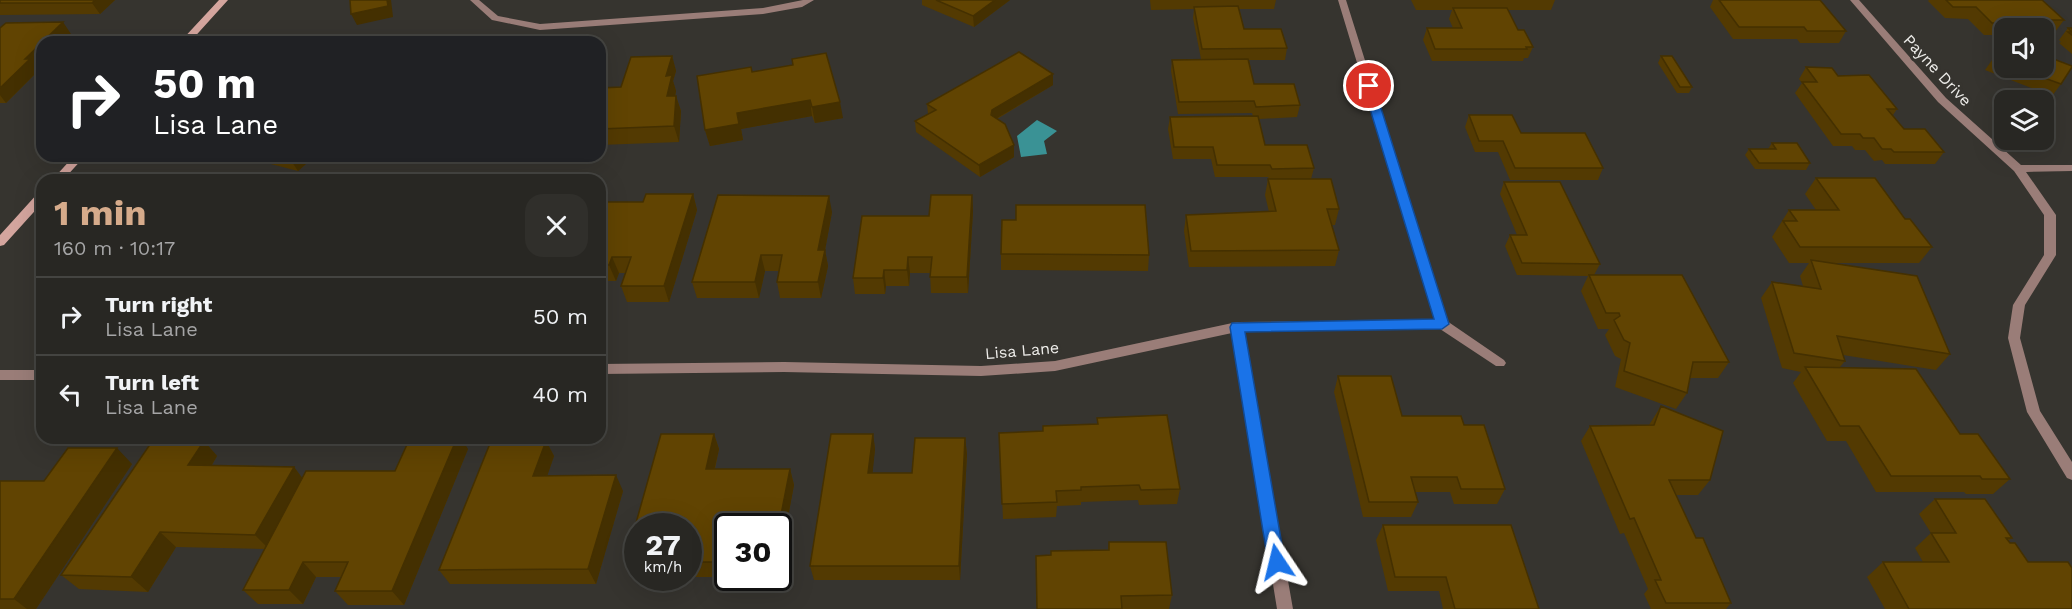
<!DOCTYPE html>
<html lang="en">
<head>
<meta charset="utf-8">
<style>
  body { margin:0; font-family:"Work Sans",sans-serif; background:#302f2b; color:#f1f3f6; height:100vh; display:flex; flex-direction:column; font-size:22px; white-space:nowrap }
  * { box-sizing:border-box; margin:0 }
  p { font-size:20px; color:#a5a5a6 }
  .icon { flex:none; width:33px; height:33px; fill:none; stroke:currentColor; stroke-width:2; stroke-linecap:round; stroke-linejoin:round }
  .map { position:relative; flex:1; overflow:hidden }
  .side { position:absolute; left:36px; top:174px; width:570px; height:270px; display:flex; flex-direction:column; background:#282723; border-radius:18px; box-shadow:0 6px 24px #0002,0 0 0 2px #444441 }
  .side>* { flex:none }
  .top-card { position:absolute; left:36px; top:36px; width:570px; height:126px; border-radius:18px; box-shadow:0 6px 24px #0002,0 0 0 2px #444441; background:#202124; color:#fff; overflow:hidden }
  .tools { position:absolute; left:1994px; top:18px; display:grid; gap:12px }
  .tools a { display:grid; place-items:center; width:60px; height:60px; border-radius:12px; background:#282723; box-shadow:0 6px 24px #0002,0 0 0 2px #444441; font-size:30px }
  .speed { position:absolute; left:624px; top:513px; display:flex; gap:12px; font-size:30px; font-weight:700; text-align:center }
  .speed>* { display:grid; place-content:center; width:78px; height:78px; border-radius:50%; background:#282723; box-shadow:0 6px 24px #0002,0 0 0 2px #444441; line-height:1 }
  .speed small { font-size:15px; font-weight:400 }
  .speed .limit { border:3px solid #111; border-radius:9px; background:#fff; color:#111 }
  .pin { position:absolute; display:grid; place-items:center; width:51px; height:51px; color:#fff; margin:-26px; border:3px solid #fff; border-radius:50%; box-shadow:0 2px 6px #0007 }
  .me { position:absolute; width:66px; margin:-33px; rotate:350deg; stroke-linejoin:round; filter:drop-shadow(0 0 4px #0008) }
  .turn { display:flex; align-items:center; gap:21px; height:126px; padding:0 18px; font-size:27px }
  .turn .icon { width:78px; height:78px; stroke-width:2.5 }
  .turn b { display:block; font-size:42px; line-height:51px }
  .round { display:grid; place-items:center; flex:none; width:63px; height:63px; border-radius:18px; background:#302f2b }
  .head { display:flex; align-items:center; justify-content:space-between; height:102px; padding:0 18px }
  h1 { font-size:36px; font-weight:700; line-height:45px; color:#d6ab8b }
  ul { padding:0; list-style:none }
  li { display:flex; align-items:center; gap:18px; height:78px; padding:0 18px; border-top:2px solid #444441 }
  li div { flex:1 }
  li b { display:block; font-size:22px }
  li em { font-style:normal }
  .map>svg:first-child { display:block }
  .water { fill:#3a9295 }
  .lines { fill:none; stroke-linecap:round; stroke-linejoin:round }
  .minor { fill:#9a7d78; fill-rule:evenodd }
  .secondary { fill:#d4a59e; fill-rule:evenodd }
  .wall { fill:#533a02 }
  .shaded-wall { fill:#443001 }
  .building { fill:#614402; stroke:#443001; stroke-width:1.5 }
  .route { fill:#1a73e8; stroke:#114b97; stroke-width:1.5 }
  .labels { text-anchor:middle; stroke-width:6; stroke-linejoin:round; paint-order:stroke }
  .street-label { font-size:16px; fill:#edece9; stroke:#36342f }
</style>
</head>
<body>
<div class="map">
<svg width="2072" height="609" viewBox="0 0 2072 609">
  <rect width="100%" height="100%" fill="#36342f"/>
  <path class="water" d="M1037,120L1057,131L1044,141L1047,154L1021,157L1017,136Z"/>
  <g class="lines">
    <path class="minor" d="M470,0H479L498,16L540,24L763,8L803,0H814L802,7L763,14L540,30L492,20Z
      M1338,0H1346L1447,321L1504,360L1506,363L1504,366H1496L1440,329L1244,331L1293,609H1277L1232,333L1055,371L981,376L784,372L600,374V364L784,362L981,366L1055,361L1237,322L1435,320Z
      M1850,0H1859L1946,98L2021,165H2072V171L2026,172L2056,215V255L2025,305L2020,338L2040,411L2072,462V480L2067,478L2027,412L2008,338L2013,305L2044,255V215L2014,171L1938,102Z
      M0,370H42V380H0Z"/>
    <path class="secondary" d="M219,0H228L190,42H180Z
      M74,156H85L63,180H52Z
      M42,192V203L4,245L0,246V235L38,193Z"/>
  </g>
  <path class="wall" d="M0,0H115L100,14L0,15Z
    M922,0H1010L974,27L922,5Z
    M1150,0H1276L1274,9H1239L1244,29L1287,48L1285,60H1249L1254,84L1300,105L1297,117L1259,119L1265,145L1314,168L1311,179L1339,209L1335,225H1332L1339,250L1335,266L1189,267L1184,231L1186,215L1269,212L1265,195L1268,179H1269L1268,177H1215L1211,159H1173L1168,129L1170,117L1253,116L1252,113L1178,114L1171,71L1172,60L1201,59L1193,18L1194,9L1151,10Z
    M1411,0H1555L1551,10H1508L1518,30L1533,47L1528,58H1524L1523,61H1432L1423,40L1427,28H1453L1449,19L1452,10H1416Z
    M1713,0H1820L1846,31L1839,43H1800L1797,39H1733L1710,7Z
    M1929,0H2042L2064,20L2055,32H2043V28H2004V35H1984L1968,19L1945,18L1928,1Z
    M0,28L71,34L42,42V63L37,68L39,70L6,103H0Z
    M2068,28H2072V54L2059,43L2061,42L2059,40Z
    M2004,43V68H2043L2061,84L2052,96L1985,70Z
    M672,56L676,71L673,81L676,91L675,96H676L681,111L679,142L600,145V88L621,87Z
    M1661,56L1692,87L1689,93H1677L1658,63Z
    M1806,67L1838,76L1897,109L1893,115L1904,129L1944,152L1935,164H1885L1882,160L1874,161L1865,150H1855L1852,146H1833L1795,93L1802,83L1799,79Z
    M752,72L843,118L815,123L812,116L741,129L743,140L710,146L705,130Z
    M1053,85L997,119L1014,145V157L980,177L916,132L915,121L928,114L927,104Z
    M1469,115L1521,133L1603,168L1598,180H1510L1498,152H1475L1465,127Z
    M1772,143L1810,163L1806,170L1755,169L1745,155L1749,149H1768Z
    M259,156H315L298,171L263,162Z
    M394,156H506L503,162L398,164Z
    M1816,178L1932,247L1919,263H1828L1950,354L1936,370L1843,355L1845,361L1840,367L1960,434L2010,479L1993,494H1966L1964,492H1876L1846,441H1827L1793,383L1801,372L1782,368L1761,298L1772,282L1803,286L1800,276L1809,263H1789L1772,237L1789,210H1816L1805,194Z
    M1504,182L1600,264L1594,275L1729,362L1718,378H1690L1687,393L1676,409L1615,387L1621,359L1615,356L1605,335L1609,329H1598L1581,291L1588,276L1517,275L1505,246L1510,235H1517L1500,194Z
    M693,194L697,210L669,302H627L621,286L626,273H619L616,281H600V202H643Z
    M972,195L973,211L968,293H931L930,273H910L909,286H886L885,294H855L853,278L929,216Z
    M832,212L825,250L828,266L821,298H780L777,282L779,271H765L759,298H697L692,282Z
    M1001,254L1149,255L1148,271L1001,270Z
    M1338,376L1402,416L1464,425L1505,489L1497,504H1454L1450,492H1415L1418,502L1411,517H1363L1334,392Z
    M1661,406L1710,480L1698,495H1676L1696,538L1731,603L1726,609H1651L1644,594L1648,589L1624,533L1620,534L1581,441L1590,426L1649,425Z
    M1097,418L1180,489L1177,504L1139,505L1138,500L1081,502V505L1057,506L1056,517L1003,519L999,433L1043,431V426L1097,424Z
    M661,434H714L719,449L715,469H790L794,485L778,570V526H728V577H688V526H638V577H632L625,562Z
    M873,434L875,449L872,473H912L965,438L967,454L960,580H814L810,566Z
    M204,441L217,456L212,465L294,467L302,478L395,471L468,449L404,605H348L335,591L341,577H316L303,604H258L243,590L265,549L176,547L148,592L79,589L61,575Z
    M546,441L554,456L547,476L623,491L596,584H450L439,570Z
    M132,464L36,609H0V481H44Z
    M1935,499L2012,538L2008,541L2072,609H1885L1867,577L1883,562H1923L1915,548L1931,533L1919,514Z
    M1383,525L1539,609H1443L1439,591H1388L1376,540Z
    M1109,542L1172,595L1169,609H1037L1051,555L1108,550Z"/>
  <path class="shaded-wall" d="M95,0H115L100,14L92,3Z
    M387,0H391L393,17L357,25L351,14Z
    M995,0H1010L974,27L973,16Z
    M63,22L71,34L63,42H42Z
    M42,42V63L37,68L39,70L6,103L0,95V88L25,59Z
    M672,56L676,71L673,81L676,91L672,112L667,96L666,76Z
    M1053,74V85L992,121V110Z
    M676,96L681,111L679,142L674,126Z
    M810,100L812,116L741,129L743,140L710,146L705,130L737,113Z
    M840,102L843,118L815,123L812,107Z
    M1014,145V157L980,177L979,165Z
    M293,156H315L298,171L290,159Z
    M500,156H506L503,162Z
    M693,194L697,210L669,302L664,286Z
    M972,195L973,211L968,293L967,277Z
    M829,196L832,212L825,250L828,266L821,298L818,282V250Z
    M761,255L765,271L759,298L755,282Z
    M612,257L619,273L616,281L609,265Z
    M908,257L910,273L909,286L907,270Z
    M884,270L886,286L885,294L883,278Z
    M714,434L719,449L711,484L706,469Z
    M873,434L875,449L871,489L868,473Z
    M457,438H461L468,449L404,605L392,591Z
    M965,438L967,454L960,580L959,566Z
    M204,441L217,456L203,480L188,465Z
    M546,441L554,456L542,491L533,476Z
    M117,448L132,464L36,609H27L14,599Z
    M294,467L306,483L269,549L255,535Z
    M790,469L794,485L778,570V530Z
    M616,475L623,491L596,584L588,569Z
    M160,532L176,547L148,592L131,577Z
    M303,562L316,577L303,604L289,590Z"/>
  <path class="building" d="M0,0H95L92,3H0Z
    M350,0H387L388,6L351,14Z
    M936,0H995L973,16Z
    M1719,0H1820L1846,31H1807L1804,27H1739Z
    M1946,0H2042L2064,20H2010L2012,23H1992L1976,7H1953Z
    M1238,6L1244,29H1281L1287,48L1202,49L1194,7Z
    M1453,8H1507L1518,30H1524L1533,47H1526L1527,49H1435L1427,28H1462Z
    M63,22L25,59H30L0,88V28L6,23Z
    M2068,28H2072V35L2068,32H2072Z
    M2004,43V62L1993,58Z
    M1019,52L1053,74L992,110L991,115L1005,124L1014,145L979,165L915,121L936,110L927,104Z
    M826,53L840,102L812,107L810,100L737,113L739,124L705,130L697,76L751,67L752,72L793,65L792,59Z
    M2043,55L2072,66V67L2061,84L2017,68H2043Z
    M672,56L666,76L672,75L667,96H676L674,126L600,129V88L621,87L631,57Z
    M1661,56H1672L1692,87H1680Z
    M1248,59L1254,84H1294L1300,105L1256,107L1254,101L1179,102L1172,60Z
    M1806,67L1832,68L1838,76L1869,75L1897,109H1887L1904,129H1925L1944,152H1894L1891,149H1882L1874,138H1863L1860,134H1841L1802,82H1817Z
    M1469,115H1512L1521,133H1585L1603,168H1515L1503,141H1479Z
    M1258,116L1265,145H1307L1314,168L1272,169L1270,165H1217L1213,147H1174L1170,117Z
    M1772,143H1797L1810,163H1759L1749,149H1776Z
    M279,156H293L290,159Z
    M1816,178H1875L1905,219H1910L1932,247H1800L1783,221H1797L1789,210H1839Z
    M1268,179H1331L1339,209H1327L1339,250L1191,251L1186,215L1276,211Z
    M1504,182H1560L1600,264L1522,263L1510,235H1527Z
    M646,194H693L664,286H621L631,257H612L609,265H600V202H643Z
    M718,195L829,196L818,250H825L818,282H777L782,255H761L755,282H692Z
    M931,195H972L967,277H930L932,257H908L907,270H884L883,278H853L862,216H929Z
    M1016,205H1145L1149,255L1001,254L1002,220H1016Z
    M1811,260L1917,276L1950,354L1837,336L1845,361L1794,353L1772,282L1821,289Z
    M1589,275H1682L1729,362H1693L1687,393L1624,371L1630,343L1624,340L1614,320L1620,316L1619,313H1606Z
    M1805,367L1916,369L1960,434H1978L2010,479H1982L1980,476H1891L1859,426H1840Z
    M1338,376H1391L1402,416H1461L1464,425H1484L1505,489H1461L1457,477H1411L1418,502H1369Z
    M1661,406L1723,431L1710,480H1669L1696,538H1703L1731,603H1666L1655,580H1661L1634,518L1630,519L1590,426L1654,425Z
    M1167,415L1180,489L1141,490L1139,485L1081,487V490L1056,491L1057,502L1002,504L999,433L1043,431V426L1098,424L1097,418Z
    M661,434H714L706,469H790L778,530V526H728V562H688V526H638V562H625Z
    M831,434H873L868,473H912L915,438H965L959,566H810Z
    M410,438H457L392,591H335L348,562H303L289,590H243L306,471H395Z
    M153,440L204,441L188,465L294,467L255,535L160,532L131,577L61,575Z
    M491,441H546L533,476L616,475L588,569L439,570Z
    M68,448H117L14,599H0V481H44Z
    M1935,499H1985L2012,538H2006L2010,543H2015L2028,562H2068L2072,568V609H1909L1883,562H1949L1931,533H1956Z
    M1383,525H1511L1539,609H1455L1446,577H1395Z
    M1109,542H1166L1172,595L1121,596L1122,609H1037L1036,556L1051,555V551L1109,550Z"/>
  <path class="route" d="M1369,83L1374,86L1449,324L1442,329L1245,332L1285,562L1282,567L1277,569L1271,567L1268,562L1230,327L1232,323L1434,319L1363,86Z"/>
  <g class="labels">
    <g class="street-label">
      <text transform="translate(1938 70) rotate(47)" y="6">Payne Drive</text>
      <text transform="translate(1022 350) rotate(-5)" y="6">Lisa Lane</text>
    </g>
  </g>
</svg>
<div class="tools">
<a><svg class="icon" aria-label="sound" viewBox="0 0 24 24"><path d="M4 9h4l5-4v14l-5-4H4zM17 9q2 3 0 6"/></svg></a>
<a><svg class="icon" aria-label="layers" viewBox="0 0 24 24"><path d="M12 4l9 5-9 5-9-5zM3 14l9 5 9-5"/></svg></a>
</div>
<div class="speed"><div>27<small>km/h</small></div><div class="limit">30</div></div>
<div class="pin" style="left:1369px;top:86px;background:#d93025"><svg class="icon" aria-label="arrive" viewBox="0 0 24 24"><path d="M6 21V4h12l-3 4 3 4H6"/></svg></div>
<svg class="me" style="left:1277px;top:562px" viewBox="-20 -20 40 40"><path d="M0-17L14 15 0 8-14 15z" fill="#1a73e8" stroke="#fff" stroke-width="4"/></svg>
<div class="top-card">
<div class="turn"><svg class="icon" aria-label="right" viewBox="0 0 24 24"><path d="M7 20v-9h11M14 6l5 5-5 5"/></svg><div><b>50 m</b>Lisa Lane</div></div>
</div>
<section class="side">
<div class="head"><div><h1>1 min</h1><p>160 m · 10:17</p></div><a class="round"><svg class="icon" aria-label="close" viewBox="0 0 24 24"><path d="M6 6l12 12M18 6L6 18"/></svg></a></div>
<ul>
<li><svg class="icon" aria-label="right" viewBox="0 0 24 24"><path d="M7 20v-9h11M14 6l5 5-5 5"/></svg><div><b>Turn right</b><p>Lisa Lane</p></div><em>50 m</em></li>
<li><svg class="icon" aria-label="left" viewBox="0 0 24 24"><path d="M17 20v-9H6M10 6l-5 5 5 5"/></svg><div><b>Turn left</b><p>Lisa Lane</p></div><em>40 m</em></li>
</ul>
</section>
</div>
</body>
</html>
